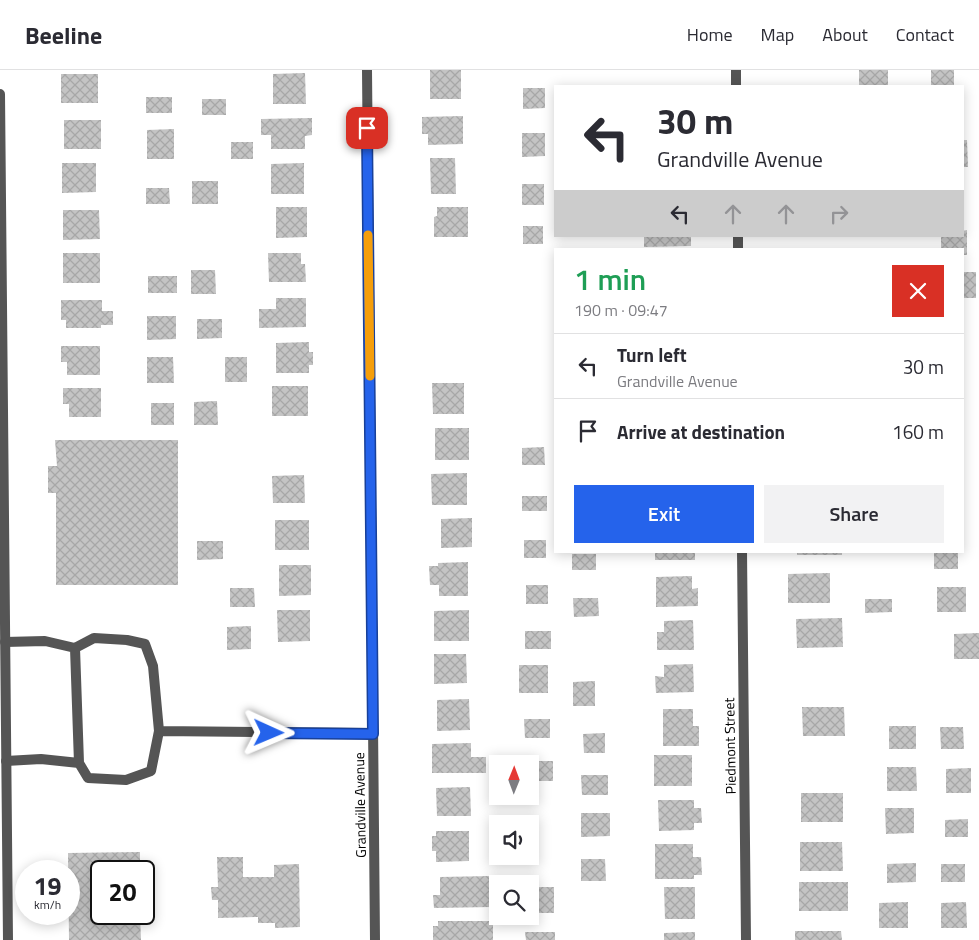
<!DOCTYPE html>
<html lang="en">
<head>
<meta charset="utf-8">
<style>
  body { margin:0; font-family:"Titillium Web",sans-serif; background:#f2f2f3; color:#2b2b33; height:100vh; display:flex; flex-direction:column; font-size:19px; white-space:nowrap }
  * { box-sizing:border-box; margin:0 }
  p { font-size:16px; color:#7c7c81 }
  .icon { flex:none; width:28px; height:28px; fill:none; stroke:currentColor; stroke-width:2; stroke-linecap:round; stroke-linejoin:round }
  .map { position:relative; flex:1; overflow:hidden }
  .sheet { position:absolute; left:554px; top:178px; width:410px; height:305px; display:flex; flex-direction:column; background:#fff; border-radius:0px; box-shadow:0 2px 12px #0003 }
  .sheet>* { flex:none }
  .top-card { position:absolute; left:554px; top:15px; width:410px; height:152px; border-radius:0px; box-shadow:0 2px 12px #0003; background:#fff; color:#2b2b33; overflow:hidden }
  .needle { width:32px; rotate:1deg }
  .controls { position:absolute; left:489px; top:685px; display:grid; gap:10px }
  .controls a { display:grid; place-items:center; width:50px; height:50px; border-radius:0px; background:#fff; box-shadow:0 2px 12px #0003; font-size:25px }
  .speed { position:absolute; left:15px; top:790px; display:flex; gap:10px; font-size:25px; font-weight:700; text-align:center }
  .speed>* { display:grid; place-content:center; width:65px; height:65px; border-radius:50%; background:#fff; box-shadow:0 2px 12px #0003; line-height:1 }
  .speed small { font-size:12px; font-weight:400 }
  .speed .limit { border:2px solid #111; border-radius:8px; background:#fff; color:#111 }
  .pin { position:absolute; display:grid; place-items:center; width:42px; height:42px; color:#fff; margin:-21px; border-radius:10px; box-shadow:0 2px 8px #0006 }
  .me { position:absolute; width:55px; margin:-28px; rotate:91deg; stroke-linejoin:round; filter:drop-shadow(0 0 4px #0008) }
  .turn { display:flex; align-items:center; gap:18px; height:105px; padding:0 20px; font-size:22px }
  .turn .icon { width:65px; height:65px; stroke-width:2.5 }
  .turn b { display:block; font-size:35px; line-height:42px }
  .lanes { display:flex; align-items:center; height:48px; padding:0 20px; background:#0003; justify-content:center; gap:25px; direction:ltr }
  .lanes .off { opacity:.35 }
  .round { display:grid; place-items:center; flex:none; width:52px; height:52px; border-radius:0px; background:#f2f2f3 }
  .headline { display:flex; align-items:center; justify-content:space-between; height:85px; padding:0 20px }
  h1 { font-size:30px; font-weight:600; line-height:38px; color:#1e9e55 }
  .action { display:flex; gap:10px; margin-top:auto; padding:10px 20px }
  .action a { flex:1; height:58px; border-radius:0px; background:#2563eb; color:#fff; font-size:20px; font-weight:600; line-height:58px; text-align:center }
  .action a+a { background:#f2f2f3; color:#2b2b33 }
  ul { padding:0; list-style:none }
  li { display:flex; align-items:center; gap:15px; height:65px; padding:0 20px; border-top:1px solid #e1e1e2 }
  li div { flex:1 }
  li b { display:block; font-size:19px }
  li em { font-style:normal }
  header { display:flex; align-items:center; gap:30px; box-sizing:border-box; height:70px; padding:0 25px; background:#fff; border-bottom:1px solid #e1e1e2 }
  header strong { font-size:24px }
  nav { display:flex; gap:28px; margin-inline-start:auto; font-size:18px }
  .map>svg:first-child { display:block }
  .building { fill:url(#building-cross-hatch) }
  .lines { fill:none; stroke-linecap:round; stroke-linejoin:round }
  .service { stroke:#555; stroke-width:10 }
  .minor { stroke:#555; stroke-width:10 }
  .route-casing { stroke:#184099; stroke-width:12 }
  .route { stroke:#2563eb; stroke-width:9 }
  .slow { stroke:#f59e0b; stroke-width:9 }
  .labels { text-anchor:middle; stroke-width:4.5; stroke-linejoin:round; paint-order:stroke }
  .street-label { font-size:14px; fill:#000; stroke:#fff }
</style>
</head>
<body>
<header>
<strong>Beeline</strong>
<nav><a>Home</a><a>Map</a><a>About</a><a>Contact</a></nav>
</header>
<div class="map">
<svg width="979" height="870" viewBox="0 0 979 870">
  <defs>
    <pattern id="building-cross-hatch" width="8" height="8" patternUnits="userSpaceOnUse" patternTransform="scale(1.25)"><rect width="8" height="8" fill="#c4c4c4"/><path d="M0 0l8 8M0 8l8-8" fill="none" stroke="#a7a7a7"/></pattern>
  </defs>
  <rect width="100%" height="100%" fill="#fff"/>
  <path class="building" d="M430,0H461V29H430Z
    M859,0H888V16H859Z
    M931,0H954V16H931Z
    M305,3L306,34H273V4Z
    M61,4H98V33H61Z
    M523,18H545V38L523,39Z
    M146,27H172V43H146Z
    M202,29H226V45H202Z
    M463,46V74L428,75V64H422V47Z
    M312,48V65L305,66V79H271V65H261V49Z
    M64,50H101V79H64Z
    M174,59V89H147V60Z
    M522,63H545V86L522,87Z
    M962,70H967L968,97H962Z
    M231,72H253V89H231Z
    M430,88H455L456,124H431Z
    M62,93H96V122L62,123Z
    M304,93V124H271V94Z
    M192,111H218V134H192Z
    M522,114H544V135H522Z
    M146,118H169L170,134H146Z
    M276,137H307V167L276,168Z
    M437,137H468V167H434V147L437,146Z
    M63,140H99L100,169L63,170Z
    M523,156H543V174H523Z
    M967,160V185H962V179H941V166H962V161Z
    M644,166H691V176L644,177Z
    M63,183H100V213H63Z
    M268,183H301V194H305L306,212H269Z
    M191,200H215L216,224H191Z
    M962,202H976V228H962Z
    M148,206H177V223H148Z
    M276,228H306V257L259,258V239H276Z
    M61,230H102V241H113V255H101V258H66V250H61Z
    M147,246H176V269L147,270Z
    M197,249H222V268L197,269Z
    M309,272V282H313V295H309V303H276V273Z
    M61,276H100V305H67V292H61Z
    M147,287H173L174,313H147Z
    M225,287H247V312H225Z
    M432,313H464V344H433Z
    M272,316H308V346H272Z
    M63,318H101V347H69V334H63Z
    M217,331L218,355H194V332Z
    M151,333H174V355H151Z
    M435,358H469V390H435Z
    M55,370H178V515H56V423H48V396H57Z
    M544,377L545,395H522V378Z
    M467,403V435H432L431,404Z
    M304,405L305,433H273L272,406Z
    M522,426H547V441H522Z
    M472,448V477L441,478V449Z
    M275,450H309V480H275Z
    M524,470H546V488H524Z
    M197,471H223V489L197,490Z
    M655,481H695V490H655Z
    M797,481H842V485H797Z
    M934,481H958V499H934Z
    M572,484H596V500H572Z
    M468,492V526H439V515H430L429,496H438V493Z
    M279,495H311V525L279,526Z
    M830,503V533H788V504Z
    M692,506V519L698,518V536L656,537V507Z
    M526,515H548V534H526Z
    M937,517H966V542H937Z
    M230,518H254L255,537H230Z
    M573,528H598L599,546L574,547Z
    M865,529H892V542L865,543Z
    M277,540H310V571L278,572Z
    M469,540V571H434V541Z
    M842,548L843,577L797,578L796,549Z
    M693,550L694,580H657V562H664V551Z
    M251,556V579L227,580V557Z
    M525,561H551V579H525Z
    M979,563V589H954V564Z
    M434,584H466L467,613L434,614Z
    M693,594L694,622L656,623L655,606L664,607V595Z
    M519,595H548V623H519Z
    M595,611V636H573V612Z
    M469,629L470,660L437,661V630Z
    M802,637H844L845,666H803Z
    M663,639H693V656H699V676H663Z
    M524,649H550V668H525Z
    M889,656H916V679H889Z
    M940,657H963L964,679H941Z
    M605,663V683H584L583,664Z
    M471,673V687H486V703H432V674Z
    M654,685H692V716H654Z
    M527,691H553V711H530V694H527Z
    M887,697H916L917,721H887Z
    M971,698V723H946V699Z
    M581,705H608V725H582Z
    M470,717L471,746H437L436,718Z
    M801,723H843V752H801Z
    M658,730H694V738H701L702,753H694V760L659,761Z
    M885,738H914V763L886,764Z
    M581,743H610V766L581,767Z
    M968,749V767H945V750Z
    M436,761H469V791L436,792V781H432V766H436Z
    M800,772H842L843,801H800Z
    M655,774H693V787H701L702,805H694V809H655Z
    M140,782V801H101V844H140L141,870H69L68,783Z
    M217,787H243V807H274V795L299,794L300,857L275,858V853H258V847L218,848V830H212L211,817H218Z
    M581,789H605L606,811H581Z
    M916,793V812L887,813V794Z
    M941,794H965V812H941Z
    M492,806V837L434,838L433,825H440V807Z
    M799,812H848V841H799Z
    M530,817H554V843H530Z
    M664,817H695V849H665Z
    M908,832V858H879V833Z
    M966,832L967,858H941V833Z
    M438,851H493V870H433V856H438Z
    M795,861H841L842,870H795Z
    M525,862H555V870H526Z
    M695,862V870H664V863Z"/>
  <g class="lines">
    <path class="service" d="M94,568L127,570L145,574L153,596L159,661L151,701L126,710L88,708L79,693L75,578Z
      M5,572L45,571L75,578
      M159,661L373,663
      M6,691L41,689L79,693"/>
    <path class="minor" d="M367,0L375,870
      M736,0V16
      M0,24L8,870
      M738,166V179
      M742,481L746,870"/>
  </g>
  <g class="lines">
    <defs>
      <path id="route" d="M269,663L373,664L367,58"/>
    </defs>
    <use href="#route" class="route-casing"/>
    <use href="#route" class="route"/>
    <path class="slow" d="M368,165L370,306"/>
  </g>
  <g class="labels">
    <g class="street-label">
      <text transform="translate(730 676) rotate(-91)" y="5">Piedmont Street</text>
      <text transform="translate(360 735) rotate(-91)" y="5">Grandville Avenue</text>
    </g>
  </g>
</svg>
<div class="controls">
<a><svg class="needle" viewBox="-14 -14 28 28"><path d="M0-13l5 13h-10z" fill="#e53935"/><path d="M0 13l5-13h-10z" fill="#7c7c81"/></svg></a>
<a><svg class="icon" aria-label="sound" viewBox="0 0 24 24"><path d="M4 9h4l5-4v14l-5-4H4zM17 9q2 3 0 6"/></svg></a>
<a><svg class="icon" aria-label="search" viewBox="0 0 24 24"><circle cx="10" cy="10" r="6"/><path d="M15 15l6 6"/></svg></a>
</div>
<div class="speed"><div>19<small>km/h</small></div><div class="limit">20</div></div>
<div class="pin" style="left:367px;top:58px;background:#d93025"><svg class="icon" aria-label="arrive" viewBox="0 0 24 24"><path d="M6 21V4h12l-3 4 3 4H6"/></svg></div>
<svg class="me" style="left:269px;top:663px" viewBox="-20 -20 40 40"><path d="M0-17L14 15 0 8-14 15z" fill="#2563eb" stroke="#fff" stroke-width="4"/></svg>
<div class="top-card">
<div class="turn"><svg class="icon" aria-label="left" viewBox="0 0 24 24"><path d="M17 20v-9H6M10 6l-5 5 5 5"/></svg><div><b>30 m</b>Grandville Avenue</div></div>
<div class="lanes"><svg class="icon" aria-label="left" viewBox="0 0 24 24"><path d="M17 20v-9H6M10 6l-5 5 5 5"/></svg><svg class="icon off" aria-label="ahead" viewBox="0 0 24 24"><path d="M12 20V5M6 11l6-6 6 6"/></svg><svg class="icon off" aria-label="ahead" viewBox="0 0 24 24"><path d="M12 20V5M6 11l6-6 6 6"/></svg><svg class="icon off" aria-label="right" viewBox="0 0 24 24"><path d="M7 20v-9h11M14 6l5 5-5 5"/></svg></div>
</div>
<section class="sheet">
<div class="headline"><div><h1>1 min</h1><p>190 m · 09:47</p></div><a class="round" style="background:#d93025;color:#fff"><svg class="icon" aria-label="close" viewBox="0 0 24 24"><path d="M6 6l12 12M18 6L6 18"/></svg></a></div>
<ul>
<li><svg class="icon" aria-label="left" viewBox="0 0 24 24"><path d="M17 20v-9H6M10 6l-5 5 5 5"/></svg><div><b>Turn left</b><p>Grandville Avenue</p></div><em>30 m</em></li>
<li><svg class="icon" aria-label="arrive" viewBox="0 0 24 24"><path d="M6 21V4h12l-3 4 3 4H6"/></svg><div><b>Arrive at destination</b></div><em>160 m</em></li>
</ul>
<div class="action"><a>Exit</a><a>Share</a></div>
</section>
</div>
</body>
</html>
